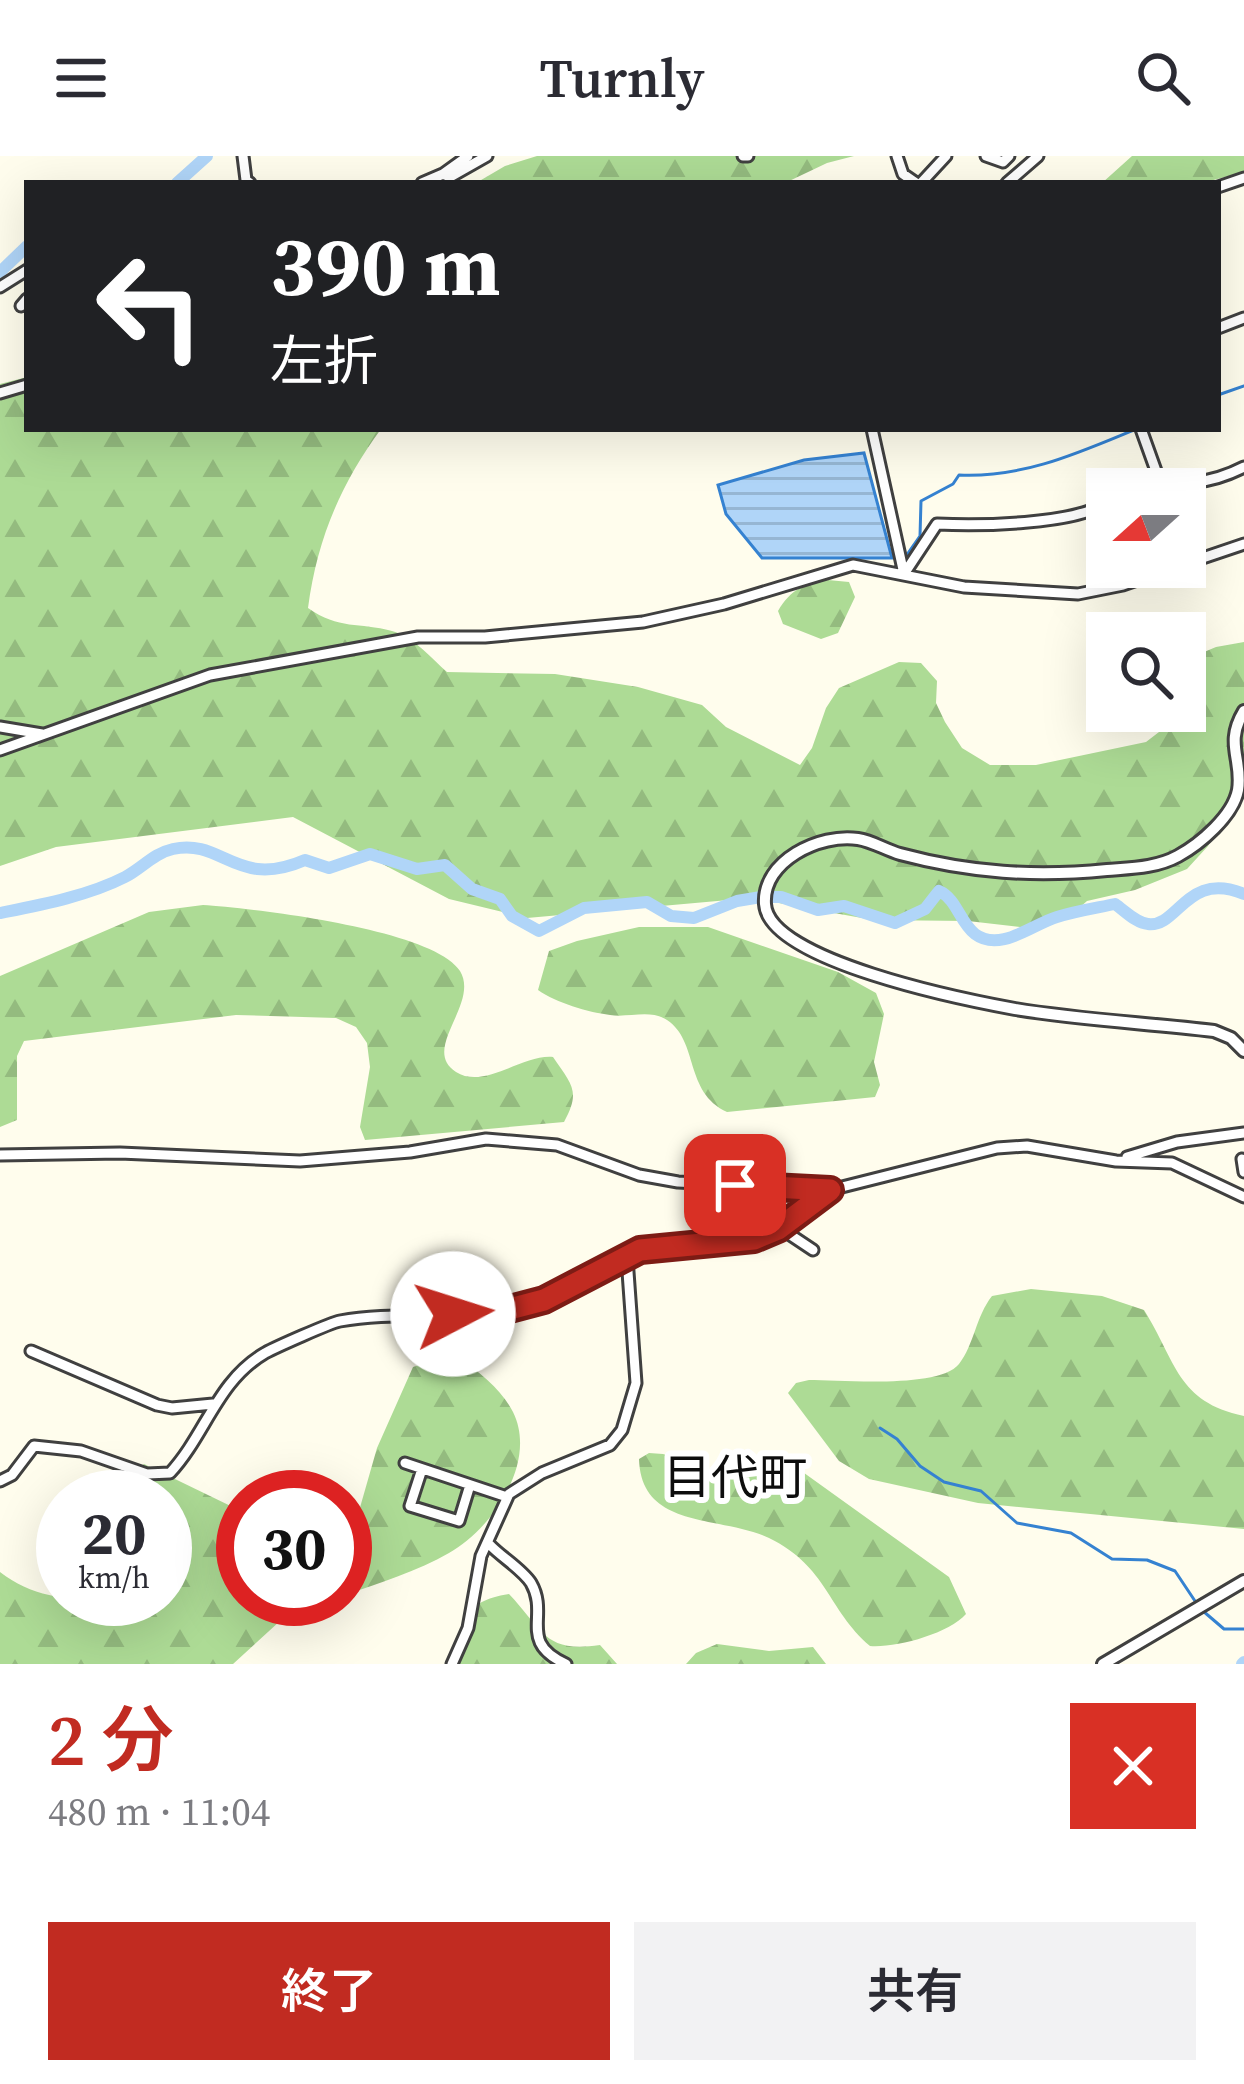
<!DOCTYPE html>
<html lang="ja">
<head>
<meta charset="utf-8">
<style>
  body { margin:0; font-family:"Source Serif 4","Noto Sans JP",serif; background:#f2f2f3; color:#2b2b33; height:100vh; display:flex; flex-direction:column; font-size:45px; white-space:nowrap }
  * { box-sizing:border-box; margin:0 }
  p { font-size:39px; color:#7c7c81 }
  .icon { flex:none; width:66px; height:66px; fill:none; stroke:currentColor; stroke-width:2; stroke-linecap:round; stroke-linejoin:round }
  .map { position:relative; height:1508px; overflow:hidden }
  .details { display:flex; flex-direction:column; background:#fff; flex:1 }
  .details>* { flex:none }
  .top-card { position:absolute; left:24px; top:24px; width:1197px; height:252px; border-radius:0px; box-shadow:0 12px 48px #0002; background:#202124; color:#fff; overflow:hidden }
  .needle { width:78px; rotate:249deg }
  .tools { position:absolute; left:1086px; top:312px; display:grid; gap:24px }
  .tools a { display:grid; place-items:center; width:120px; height:120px; border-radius:0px; background:#fff; box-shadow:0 12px 48px #0002; font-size:60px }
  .speed { position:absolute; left:36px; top:1314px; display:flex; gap:24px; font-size:60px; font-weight:700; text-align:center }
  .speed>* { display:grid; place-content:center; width:156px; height:156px; border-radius:50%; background:#fff; box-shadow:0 12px 48px #0002; line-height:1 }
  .speed small { font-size:30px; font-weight:400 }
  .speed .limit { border:18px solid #d22; background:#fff; color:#111 }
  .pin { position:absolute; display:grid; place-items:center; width:102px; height:102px; color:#fff; margin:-51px; border-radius:24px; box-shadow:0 6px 18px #0006 }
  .me { position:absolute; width:132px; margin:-66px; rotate:85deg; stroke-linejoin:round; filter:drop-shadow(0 0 9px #0008) }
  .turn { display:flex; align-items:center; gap:42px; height:252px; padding:0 48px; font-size:54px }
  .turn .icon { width:156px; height:156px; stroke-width:2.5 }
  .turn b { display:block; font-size:84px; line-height:102px }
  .round { display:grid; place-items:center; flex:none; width:126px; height:126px; border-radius:0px; background:#f2f2f3 }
  .headline { display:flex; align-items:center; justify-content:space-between; height:204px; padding:0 48px }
  h1 { font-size:72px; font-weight:600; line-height:90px; color:#c12b21 }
  .button { display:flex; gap:24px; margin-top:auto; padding:24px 48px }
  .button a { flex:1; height:138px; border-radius:0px; background:#c12b21; color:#fff; font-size:48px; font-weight:600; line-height:138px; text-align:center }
  .button a+a { background:#f2f2f3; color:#2b2b33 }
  header { display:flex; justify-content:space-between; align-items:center; height:156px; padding:0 48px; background:#fff; font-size:54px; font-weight:600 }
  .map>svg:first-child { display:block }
  .forest { fill:url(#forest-firs) }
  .water { fill:url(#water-rules); stroke:#3582d1; stroke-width:3 }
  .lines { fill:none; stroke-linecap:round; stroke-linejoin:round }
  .stream { stroke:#3582d1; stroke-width:3 }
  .river { stroke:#b0d5f8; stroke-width:12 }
  .minor-casing { stroke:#404040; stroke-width:15 }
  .tertiary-casing { stroke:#404040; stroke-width:16 }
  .minor { stroke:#fff; stroke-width:9 }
  .tertiary { stroke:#fff; stroke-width:10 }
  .route-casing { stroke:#7d1c15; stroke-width:30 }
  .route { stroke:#c12b21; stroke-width:21 }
  .labels { text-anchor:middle; stroke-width:12; stroke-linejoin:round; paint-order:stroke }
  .quarter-label { font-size:48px; fill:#0d0d0d; stroke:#fff }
</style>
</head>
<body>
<header><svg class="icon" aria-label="menu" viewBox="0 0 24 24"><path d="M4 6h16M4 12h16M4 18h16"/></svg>Turnly<svg class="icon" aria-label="search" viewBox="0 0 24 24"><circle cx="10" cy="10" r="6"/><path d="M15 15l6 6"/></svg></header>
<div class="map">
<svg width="1244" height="1508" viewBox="0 0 1244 1508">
  <defs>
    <pattern id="forest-firs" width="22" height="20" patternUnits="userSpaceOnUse" patternTransform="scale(3)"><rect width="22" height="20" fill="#addb95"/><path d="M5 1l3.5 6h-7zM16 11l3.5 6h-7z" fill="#94bb7f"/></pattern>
    <pattern id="water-rules" width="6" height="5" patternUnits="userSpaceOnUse" patternTransform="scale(3)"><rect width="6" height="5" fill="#b0d5f8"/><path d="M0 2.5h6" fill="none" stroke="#96b6d3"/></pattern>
  </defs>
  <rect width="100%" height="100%" fill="#fffded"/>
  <path class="forest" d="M537,0H854L827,7L785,27H476L505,10Z
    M1132,0H1244V16L1202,27H1102Z
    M27,221V273H381C340,329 317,384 308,452C339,474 359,466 392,475C414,481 431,502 447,516L555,518L638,531L702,549L726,571L800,609L812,592L826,552L839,532L899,506L921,507L937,525L936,547L945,566L962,592L990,609H1036L1146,586L1159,576L1162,555H1185V504L1216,491L1244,486V629L1208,690L1187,713L1135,734L1087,745L1069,761L1028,772L968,765L873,764L751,742L527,762L449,743L293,661L56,691L0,710V228Z
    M828,424L849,426L855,441L838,477L821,483L783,468L778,455C791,433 804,428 828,424Z
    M203,749C252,752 434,773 460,815C480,848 420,893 456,916C484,934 523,898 553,901C572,929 581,935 564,966L365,984L360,971L370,911L367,887L356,871L336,862L236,859L24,885L17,900V964L0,971V820L149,756Z
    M639,771H708L838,816L876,837L884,858L874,906L880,929L875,941L727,956C684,936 699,885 667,864C651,853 628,862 610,859C587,856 557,847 538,834L549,795L577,785Z
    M1031,1133L1102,1140L1144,1154C1176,1205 1177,1246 1244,1260V1373L978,1347L869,1323L839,1305L788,1237L796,1227L809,1224C841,1224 939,1233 959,1208C974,1189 976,1160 992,1140Z
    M461,1203C480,1217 502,1234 513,1256C538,1306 492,1373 449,1397C418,1415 379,1427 345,1439V1374L355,1369L377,1292L413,1211L434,1204Z
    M649,1297L663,1298L724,1317L772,1302L793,1309L949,1421L966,1458C948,1478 896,1492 870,1490C827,1453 828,1411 769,1382C720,1359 641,1374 639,1303Z
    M144,1308L243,1356V1443H333L280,1465L233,1508H0V1416C47,1453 106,1443 165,1443V1341H119L131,1316Z
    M509,1438C544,1475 544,1497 600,1489L617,1508H449C464,1468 461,1445 509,1438Z
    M717,1488L769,1495L813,1491L826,1508H686L696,1497Z"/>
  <path class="water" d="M864,297L892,402H762L726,358L718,329L804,304Z"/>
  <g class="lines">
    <path class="stream" d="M1218,239L1244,230
      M906,400L920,380L921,345L953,328L959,319C1023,322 1078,297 1136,273
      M880,1272L897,1283L920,1310L944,1326L981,1335L1017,1367L1071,1377L1112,1403L1147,1404L1175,1415L1197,1448
      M1203,1455L1224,1473H1244"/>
    <path class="river" d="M177,27L207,0
      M0,116L27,90
      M0,757C40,749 88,740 125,721C141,713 154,697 173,693C223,682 236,734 305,704L329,712L370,698L417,713L445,709L472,733L500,743L512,760L539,775L584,752L647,746L671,760L694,762L737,745L761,741H781L818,754L844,750L895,767L925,753L939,735C957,743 960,767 975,778C1000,797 1033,768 1057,761C1076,755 1096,752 1115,748C1125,755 1136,767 1148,768C1178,772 1187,714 1244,738
      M1242,1508L1244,1506"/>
    <defs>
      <path id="minor" d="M243,0L246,24L250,27
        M743,0H748
        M897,0L903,18L916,27
        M986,0L1003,6L1009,0
        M443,18L468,0
        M422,27L443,18L450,21L487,0
        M921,27L946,0
        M1007,27L1038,0
        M1218,31L1244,22
        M0,131L27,114
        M21,150L27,143
        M1218,172L1244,162
        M0,237L27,229
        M872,273L904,418
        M1141,273L1160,326
        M1123,333L1133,325C1176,327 1203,332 1244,311
        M1185,408L1244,388
        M904,418L937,368C975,370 1077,369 1107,346
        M0,571L42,578
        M0,594L210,519L418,481H485L643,466L724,448L853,409L964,431L1078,438L1123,429L1175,411
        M0,999L120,997L300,1005L410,996L486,983L557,989L639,1019L678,1026L830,1034L997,992L1027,990L1116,1005L1172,1007L1244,1041
        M1127,1001L1177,986L1244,977
        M1242,1003L1244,1016
        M780,1072L813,1094
        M31,1195L157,1249L172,1252L213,1248
        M405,1307L507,1341
        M422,1313L410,1350L459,1365L470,1329
        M0,1325L12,1319L34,1290L81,1295L147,1318L170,1317C206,1278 217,1225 265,1197C276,1191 330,1167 340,1165C394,1155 450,1164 504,1154C552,1146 592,1115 636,1096C670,1080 717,1090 754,1083C783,1076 805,1050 830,1034
        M489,1388C501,1401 522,1413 531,1427C550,1460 517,1486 566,1508
        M452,1508L468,1472L481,1400L509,1338L542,1317L610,1289L622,1274L636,1227L627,1102"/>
      <path id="tertiary" d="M1244,555C1224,588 1243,603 1238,634C1233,660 1200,688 1178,700C1156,712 1131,712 1107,714C1035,721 971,717 900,698C886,694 872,685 858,683C820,677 762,705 765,748C768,805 966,844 1015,853C1081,864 1148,867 1214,875L1231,882L1244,895
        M1103,1508L1244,1425"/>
    </defs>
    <use href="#minor" class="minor-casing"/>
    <use href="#tertiary" class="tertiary-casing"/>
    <use href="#minor" class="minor"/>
    <use href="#tertiary" class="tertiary"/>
  </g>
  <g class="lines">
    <defs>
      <path id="route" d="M453,1158L502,1155L544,1144L640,1094L754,1083L778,1073L830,1034L735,1029"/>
    </defs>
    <use href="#route" class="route-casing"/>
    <use href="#route" class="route"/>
  </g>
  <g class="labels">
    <g class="quarter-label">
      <text x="735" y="1338">目代町</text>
    </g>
  </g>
</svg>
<div class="tools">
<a><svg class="needle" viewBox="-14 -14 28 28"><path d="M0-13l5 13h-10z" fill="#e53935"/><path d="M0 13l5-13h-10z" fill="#7c7c81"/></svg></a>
<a><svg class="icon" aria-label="search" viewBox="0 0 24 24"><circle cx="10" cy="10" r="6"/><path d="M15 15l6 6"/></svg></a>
</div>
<div class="speed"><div>20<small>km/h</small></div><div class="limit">30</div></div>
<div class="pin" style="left:735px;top:1029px;background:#d93025"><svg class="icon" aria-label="arrive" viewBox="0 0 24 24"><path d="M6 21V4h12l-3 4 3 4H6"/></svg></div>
<svg class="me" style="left:453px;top:1158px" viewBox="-20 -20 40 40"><circle r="19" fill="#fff"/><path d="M0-13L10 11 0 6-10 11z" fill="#c12b21"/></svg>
<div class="top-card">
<div class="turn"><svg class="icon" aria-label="left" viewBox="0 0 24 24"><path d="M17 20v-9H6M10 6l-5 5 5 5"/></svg><div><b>390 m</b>左折</div></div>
</div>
</div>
<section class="details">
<div class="headline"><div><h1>2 分</h1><p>480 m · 11:04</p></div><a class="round" style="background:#d93025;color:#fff"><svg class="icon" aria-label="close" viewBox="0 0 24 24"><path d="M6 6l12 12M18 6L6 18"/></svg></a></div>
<div class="button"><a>終了</a><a>共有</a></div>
</section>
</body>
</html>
